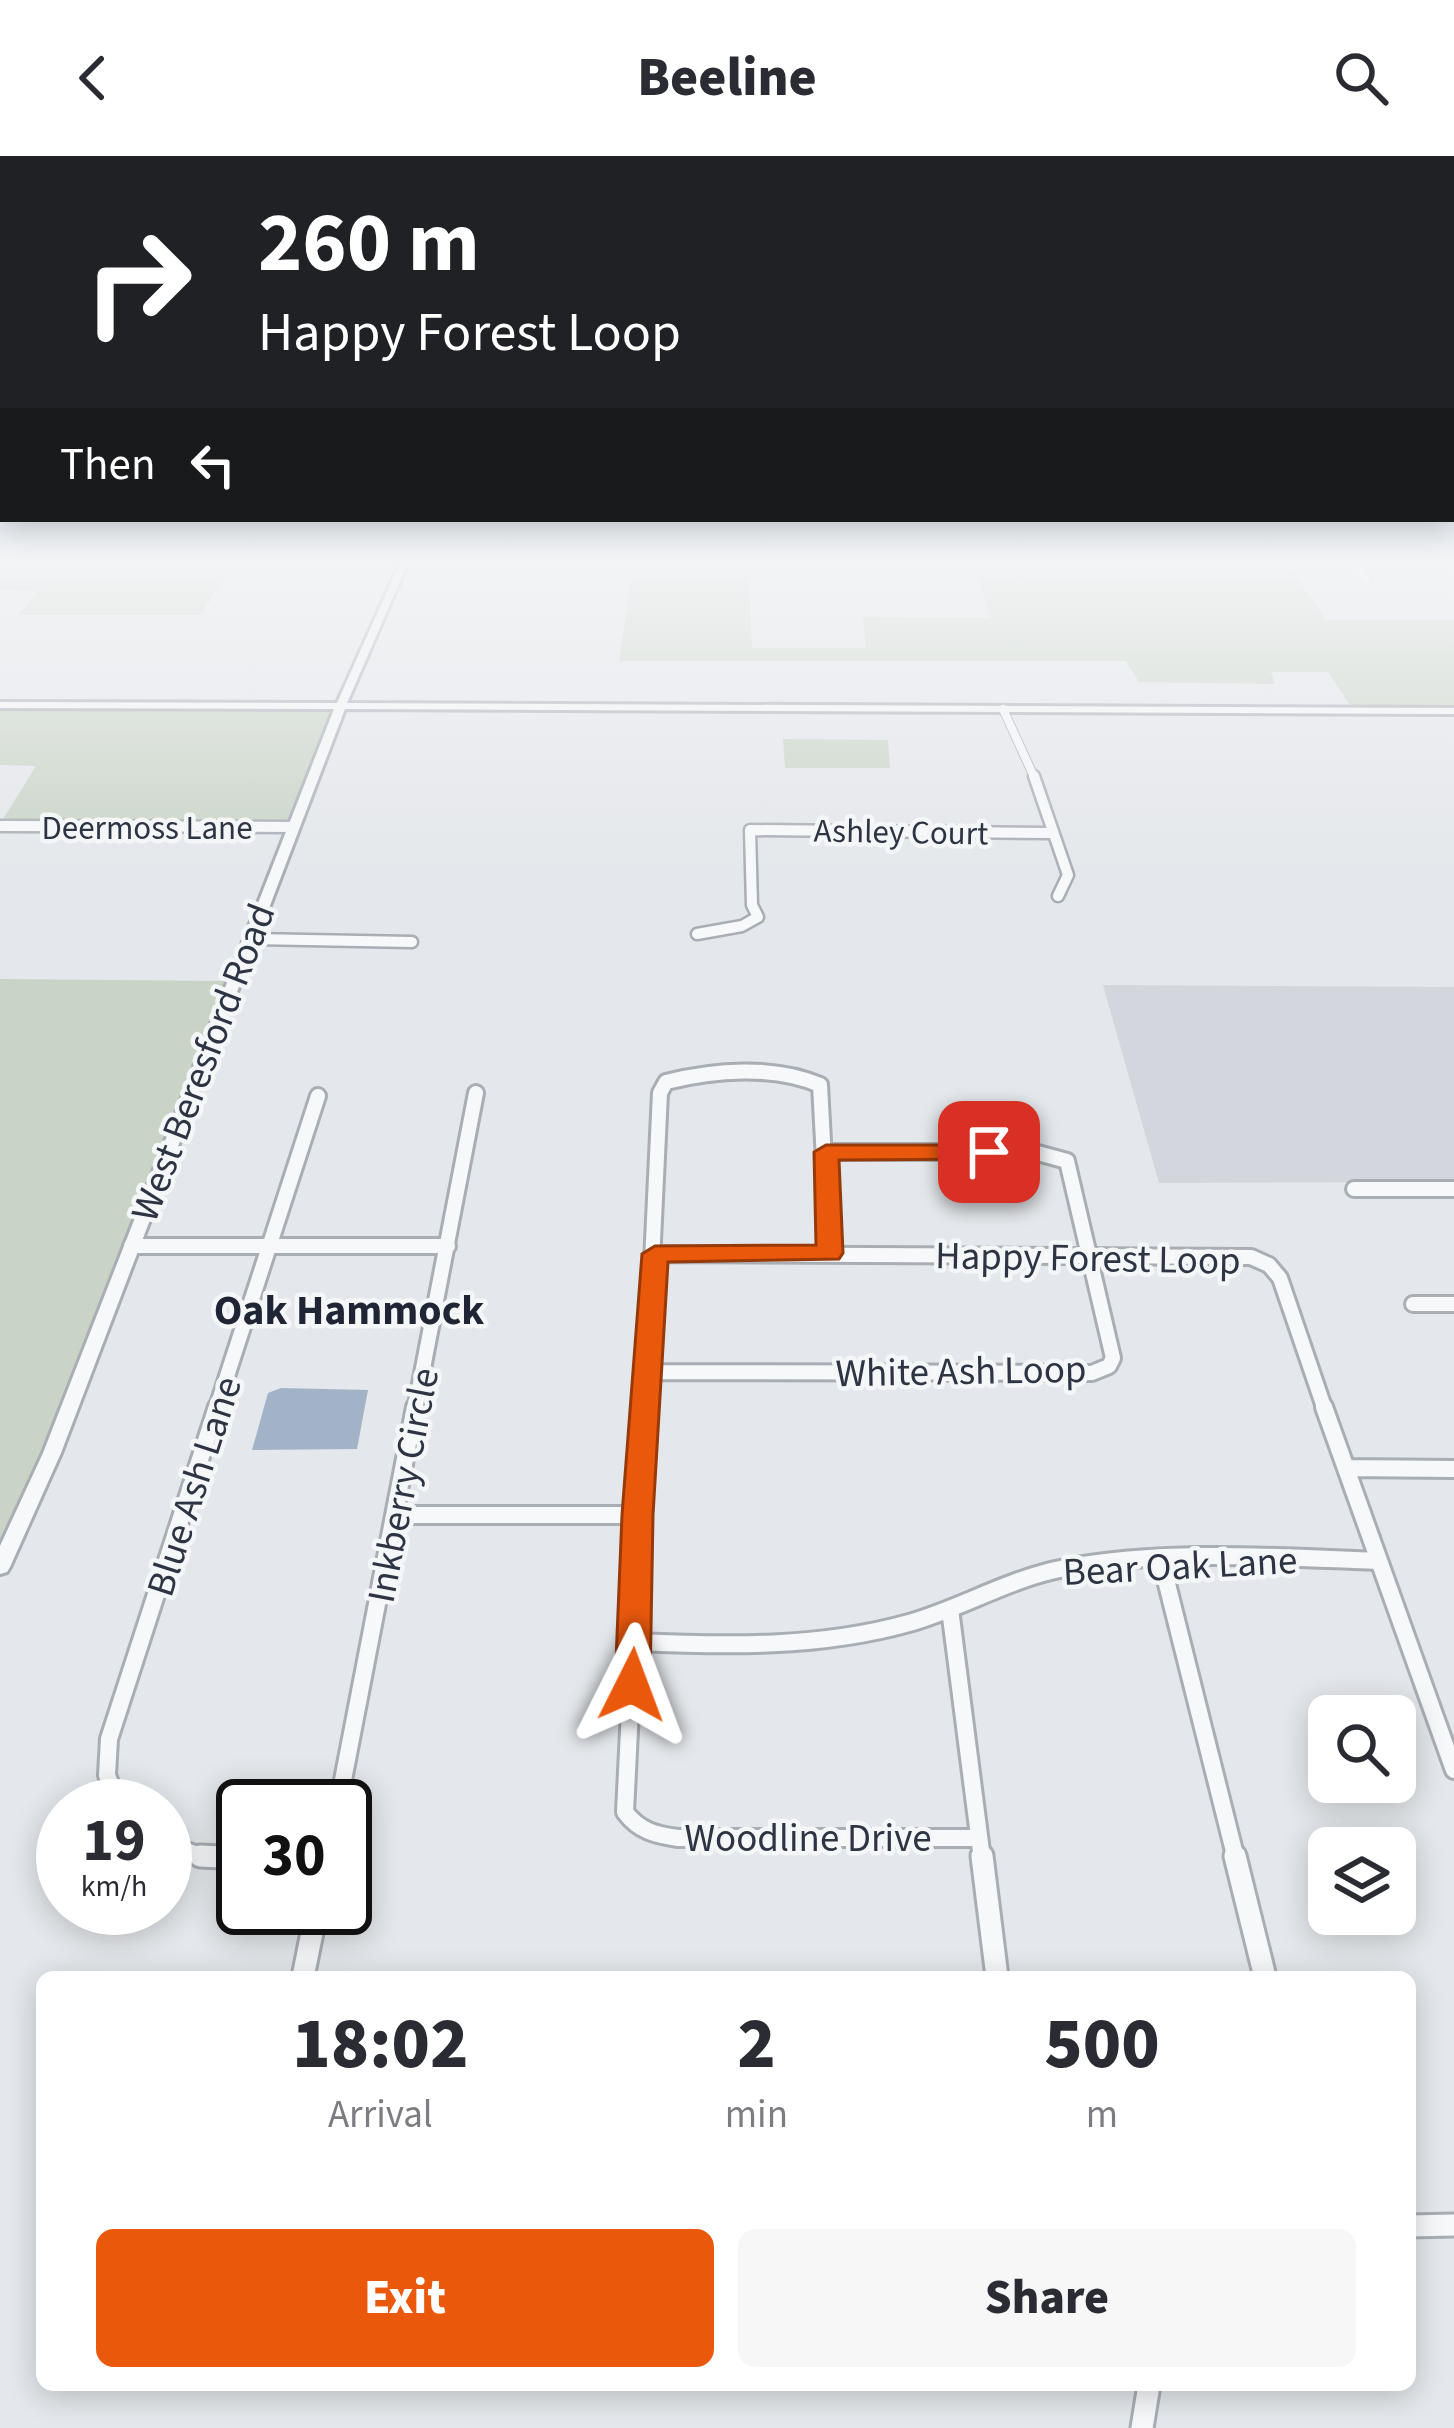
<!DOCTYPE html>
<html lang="en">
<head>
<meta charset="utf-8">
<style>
  body { margin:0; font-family:"Source Sans 3",sans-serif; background:#f7f7f7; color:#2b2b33; height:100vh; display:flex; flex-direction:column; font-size:45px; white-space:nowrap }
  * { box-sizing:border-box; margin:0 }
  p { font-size:39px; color:#7c7c81 }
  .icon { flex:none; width:66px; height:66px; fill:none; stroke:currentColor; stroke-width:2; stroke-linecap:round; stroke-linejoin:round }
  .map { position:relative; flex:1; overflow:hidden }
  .side { position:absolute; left:36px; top:1815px; width:1380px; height:420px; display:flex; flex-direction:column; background:#fff; border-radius:18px; box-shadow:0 6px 30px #0003 }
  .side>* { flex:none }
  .banner { position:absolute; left:0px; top:0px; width:1455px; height:366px; box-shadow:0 6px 30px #0003; background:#202124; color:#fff; overflow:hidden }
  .controls { position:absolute; left:1308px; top:1539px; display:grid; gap:24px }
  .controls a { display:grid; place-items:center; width:108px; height:108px; border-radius:18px; background:#fff; box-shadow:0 6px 30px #0003; font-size:60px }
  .speed { position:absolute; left:36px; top:1623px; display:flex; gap:24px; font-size:60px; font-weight:700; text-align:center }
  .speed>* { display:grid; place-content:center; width:156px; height:156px; border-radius:50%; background:#fff; box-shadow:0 6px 30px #0003; line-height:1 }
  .speed small { font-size:30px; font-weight:400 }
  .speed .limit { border:6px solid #111; border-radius:18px; background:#fff; color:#111 }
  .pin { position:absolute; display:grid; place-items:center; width:102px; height:102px; color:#fff; margin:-51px; border-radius:24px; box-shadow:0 6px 18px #0006 }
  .me { position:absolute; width:132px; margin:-66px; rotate:3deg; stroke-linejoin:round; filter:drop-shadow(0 0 9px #0008) }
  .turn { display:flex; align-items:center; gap:42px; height:252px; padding:0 60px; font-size:54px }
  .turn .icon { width:156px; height:156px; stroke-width:2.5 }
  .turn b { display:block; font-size:84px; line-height:102px }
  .then { display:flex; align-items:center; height:114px; padding:0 60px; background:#0003; gap:24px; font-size:45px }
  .eta { display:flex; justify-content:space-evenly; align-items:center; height:204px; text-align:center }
  .eta b { font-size:72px; font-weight:800; line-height:84px }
  .cta { display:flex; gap:24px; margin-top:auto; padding:24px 60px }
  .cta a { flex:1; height:138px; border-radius:18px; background:#ea580c; color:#fff; font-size:48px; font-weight:800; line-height:138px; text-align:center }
  .cta a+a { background:#f7f7f7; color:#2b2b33 }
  header { display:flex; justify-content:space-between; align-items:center; height:156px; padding:0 60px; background:#fff; font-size:54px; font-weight:800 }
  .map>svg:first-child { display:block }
  .built { fill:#d3d6dd }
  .green { fill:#c9d4c6 }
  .water { fill:#a2b3c8 }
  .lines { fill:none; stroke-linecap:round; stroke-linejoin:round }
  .minor-far4-casing { stroke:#a9aeb5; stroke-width:10 }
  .minor-far3-casing { stroke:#a9aeb5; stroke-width:15 }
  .minor-far2-casing { stroke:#a9aeb5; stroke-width:20 }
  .minor-far1-casing { stroke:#a9aeb5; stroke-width:22 }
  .minor-casing { stroke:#a9aeb5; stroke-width:27 }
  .tertiary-casing { stroke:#a9aeb5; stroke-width:6 }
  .minor-far4 { stroke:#f7f8fa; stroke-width:8 }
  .minor-far3 { stroke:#f7f8fa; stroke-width:10 }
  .minor-far2 { stroke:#f7f8fa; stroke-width:14 }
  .minor-far1 { stroke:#f7f8fa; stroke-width:16 }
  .minor { stroke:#f7f8fa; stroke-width:21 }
  .tertiary { fill:#f7f8fa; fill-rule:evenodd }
  .route { fill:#ea580c; stroke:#983908; stroke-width:3 }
  .labels { text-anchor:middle; stroke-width:9; stroke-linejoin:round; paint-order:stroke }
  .far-street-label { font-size:33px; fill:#2d3443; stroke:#f4f6f8 }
  .street-label { font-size:39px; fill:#2d3443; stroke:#f4f6f8 }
  .neighbourhood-label { font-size:42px; font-weight:bold; fill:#1f2534; stroke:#f4f6f8 }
</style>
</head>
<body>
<header><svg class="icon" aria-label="back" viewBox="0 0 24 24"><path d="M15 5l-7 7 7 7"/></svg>Beeline<svg class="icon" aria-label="search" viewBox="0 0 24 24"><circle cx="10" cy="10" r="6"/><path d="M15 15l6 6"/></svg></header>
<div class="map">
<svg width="1454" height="2272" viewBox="0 0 1454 2272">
  <rect width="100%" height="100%" fill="#e4e7eb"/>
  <path class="built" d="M1103,829L1454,831V1026L1159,1027Z"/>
  <path class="green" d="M0,402H237L201,459H18L38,435L0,434Z
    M634,402H748L752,492H866L863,461L990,462L973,402H1284L1326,464H1454V553L1352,552L1328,516H1271L1275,528L1139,526L1126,505H619Z
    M0,551L334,553L289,669L0,668L36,610L0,609Z
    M783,583L888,584L890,612H785Z
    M0,823L227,825L43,1297L0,1390Z"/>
  <path class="water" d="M281,1232L368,1234L357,1293L252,1294L268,1237Z"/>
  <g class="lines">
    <defs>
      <path id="minor-far4" d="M1349,402L1367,425
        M1003,553L1035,623"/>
      <path id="minor-far3" d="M1034,620L1068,719L1058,740
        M0,670L294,671
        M697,778L742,770L758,761L752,749L750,674L1051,677
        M249,783L412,786"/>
      <path id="minor-far2" d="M1354,1033H1454
        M131,1090H448
        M655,1098L1251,1101L1269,1109L1280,1122L1325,1254
        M1413,1148H1454
        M648,1216L1092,1217L1109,1210L1113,1202L1067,1005L1034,996H826
        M216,1254L318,940
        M415,1254L476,937
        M645,1254L660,937L666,926C714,914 774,909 820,929L829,1097"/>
      <path id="minor-far1" d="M645,1251L625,1656C639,1675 656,1679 678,1682H978
        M1324,1251L1454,1614
        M1346,1312L1454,1313
        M397,1359H637
        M1161,1404L1236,1703
        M950,1453L982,1703
        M636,1486C727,1490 820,1492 909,1467C962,1452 1010,1422 1065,1412C1167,1393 1273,1401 1376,1405
        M118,1650L107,1619L109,1583L217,1251
        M338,1650L415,1251
        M165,1687L200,1700L243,1702"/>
      <path id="minor" d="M200,1700L243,1702
        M982,1700L997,1821
        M1235,1700L1265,1821
        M303,1821L317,1752
        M1410,2070L1454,2069
        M1142,2272L1149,2229"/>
      <path id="tertiary" d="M402,402H410L347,547L1454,552V558L345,553L61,1297L10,1411L7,1416L0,1418V1390L43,1297L334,553L0,552V546L337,547Z"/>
    </defs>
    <use href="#minor-far4" class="minor-far4-casing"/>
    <use href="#minor-far3" class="minor-far3-casing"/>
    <use href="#minor-far2" class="minor-far2-casing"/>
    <use href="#minor-far1" class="minor-far1-casing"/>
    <use href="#minor" class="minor-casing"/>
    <use href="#tertiary" class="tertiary-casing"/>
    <use href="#minor-far4" class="minor-far4"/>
    <use href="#minor-far3" class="minor-far3"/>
    <use href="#minor-far2" class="minor-far2"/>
    <use href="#minor-far1" class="minor-far1"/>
    <use href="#minor" class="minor"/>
    <use href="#tertiary" class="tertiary"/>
  </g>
  <linearGradient id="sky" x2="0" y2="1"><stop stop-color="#8cb4db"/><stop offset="0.56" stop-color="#f3f4f6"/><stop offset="1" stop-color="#f3f4f6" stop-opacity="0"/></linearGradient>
  <rect width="1454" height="720" fill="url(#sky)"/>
  <path class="route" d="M826,989H989L1002,996L989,1003L839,1004L843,1097L839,1103L668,1106L653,1359L650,1529L645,1539L632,1543L620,1539L615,1529L622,1359L642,1098L655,1090L816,1089L814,996Z"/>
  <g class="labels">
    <g class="far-street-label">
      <text x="147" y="683">Deermoss Lane</text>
      <text transform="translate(901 675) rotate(1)" y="12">Ashley Court</text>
    </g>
    <g class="street-label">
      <text transform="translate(202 906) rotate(-69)" y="14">West Beresford Road</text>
      <text transform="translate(1088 1101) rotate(1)" y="14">Happy Forest Loop</text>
      <text transform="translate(961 1214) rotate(-1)" y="14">White Ash Loop</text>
      <text transform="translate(402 1329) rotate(-79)" y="14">Inkberry Circle</text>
      <text transform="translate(193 1330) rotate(-72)" y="14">Blue Ash Lane</text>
      <text transform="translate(1180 1409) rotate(-3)" y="14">Bear Oak Lane</text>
      <text x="808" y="1695">Woodline Drive</text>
    </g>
    <g class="neighbourhood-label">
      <text x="349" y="1168">Oak Hammock</text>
    </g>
  </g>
</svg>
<div class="controls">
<a><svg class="icon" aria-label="search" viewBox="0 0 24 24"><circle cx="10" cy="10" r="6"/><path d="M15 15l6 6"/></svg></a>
<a><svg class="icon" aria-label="layers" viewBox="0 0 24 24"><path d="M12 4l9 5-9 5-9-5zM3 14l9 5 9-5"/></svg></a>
</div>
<div class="speed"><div>19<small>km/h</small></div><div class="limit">30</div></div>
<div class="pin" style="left:989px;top:996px;background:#d93025"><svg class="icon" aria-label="arrive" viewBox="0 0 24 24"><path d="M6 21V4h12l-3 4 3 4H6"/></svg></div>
<svg class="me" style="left:632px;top:1529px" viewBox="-20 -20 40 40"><path d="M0-17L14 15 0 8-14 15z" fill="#ea580c" stroke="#fff" stroke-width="4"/></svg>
<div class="banner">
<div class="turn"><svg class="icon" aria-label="right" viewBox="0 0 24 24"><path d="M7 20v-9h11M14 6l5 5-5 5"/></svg><div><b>260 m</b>Happy Forest Loop</div></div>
<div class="then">Then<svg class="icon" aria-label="left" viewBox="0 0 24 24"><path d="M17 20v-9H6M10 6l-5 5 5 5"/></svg></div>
</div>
<section class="side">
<div class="eta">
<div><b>18:02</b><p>Arrival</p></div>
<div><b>2</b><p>min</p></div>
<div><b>500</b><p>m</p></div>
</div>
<div class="cta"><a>Exit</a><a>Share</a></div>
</section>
</div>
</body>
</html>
